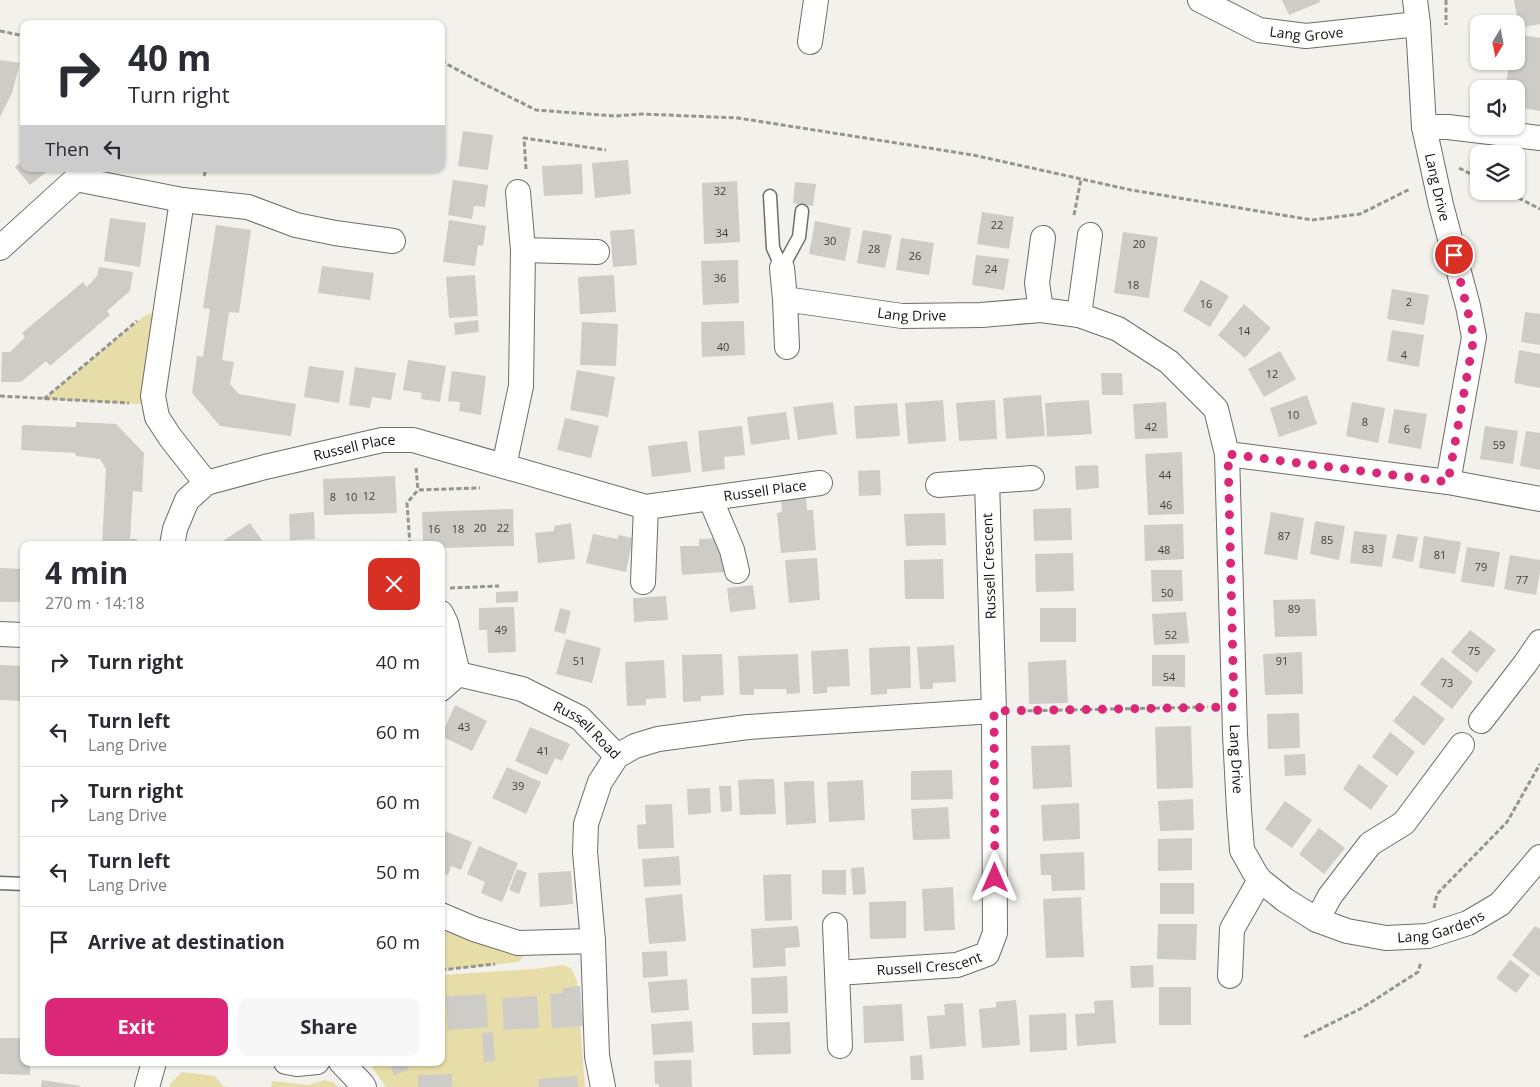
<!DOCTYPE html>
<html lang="en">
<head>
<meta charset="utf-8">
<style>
  body { margin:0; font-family:"Open Sans",sans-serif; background:#f7f7f7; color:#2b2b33; height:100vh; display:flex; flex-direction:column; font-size:19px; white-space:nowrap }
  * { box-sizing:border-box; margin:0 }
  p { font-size:16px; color:#7c7c81 }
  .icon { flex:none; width:28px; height:28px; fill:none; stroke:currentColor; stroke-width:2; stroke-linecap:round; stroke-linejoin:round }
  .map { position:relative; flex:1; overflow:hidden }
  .sheet { position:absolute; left:20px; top:541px; width:425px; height:525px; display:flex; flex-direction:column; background:#fff; border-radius:10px; box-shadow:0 1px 4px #0004 }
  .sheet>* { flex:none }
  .hud { position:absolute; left:20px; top:20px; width:425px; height:152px; border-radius:10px; box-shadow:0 1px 4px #0004; background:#fff; color:#2b2b33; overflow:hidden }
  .needle { width:32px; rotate:190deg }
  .controls { position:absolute; left:1470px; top:15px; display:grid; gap:10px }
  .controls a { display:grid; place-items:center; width:55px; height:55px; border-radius:10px; background:#fff; box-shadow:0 1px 4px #0004; font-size:25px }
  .pin { position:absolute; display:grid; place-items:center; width:42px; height:42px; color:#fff; margin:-21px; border:2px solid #fff; border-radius:50%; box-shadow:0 1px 5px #0007 }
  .me { position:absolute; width:55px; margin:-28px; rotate:0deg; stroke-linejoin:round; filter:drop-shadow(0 0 4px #0008) }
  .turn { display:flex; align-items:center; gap:18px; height:105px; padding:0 25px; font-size:22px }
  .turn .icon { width:65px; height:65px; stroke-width:2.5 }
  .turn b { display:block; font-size:35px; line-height:42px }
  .then { display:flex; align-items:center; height:48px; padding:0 25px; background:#0003; gap:10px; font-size:19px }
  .round { display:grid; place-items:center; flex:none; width:52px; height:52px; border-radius:10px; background:#f7f7f7 }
  .head { display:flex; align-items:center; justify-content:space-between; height:85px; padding:0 25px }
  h1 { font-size:30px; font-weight:700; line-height:38px }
  .primary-button { display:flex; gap:10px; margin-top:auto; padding:10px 25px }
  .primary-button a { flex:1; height:58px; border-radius:10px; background:#db2777; color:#fff; font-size:20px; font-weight:700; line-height:58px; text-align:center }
  .primary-button a+a { background:#f7f7f7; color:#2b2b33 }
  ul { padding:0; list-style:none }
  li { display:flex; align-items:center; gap:15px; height:70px; padding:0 25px; border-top:1px solid #e1e1e2 }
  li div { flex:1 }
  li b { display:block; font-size:19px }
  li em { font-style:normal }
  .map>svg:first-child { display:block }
  .green { fill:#e7dda8 }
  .building { fill:#ceccc6 }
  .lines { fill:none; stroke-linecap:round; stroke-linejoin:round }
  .lane-casing { stroke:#6e6d68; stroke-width:15 }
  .street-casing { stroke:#6e6d68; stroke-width:26 }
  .path { stroke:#959590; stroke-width:3; stroke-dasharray:5 2.5; stroke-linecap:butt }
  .lane { stroke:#fff; stroke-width:12 }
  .street { stroke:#fff; stroke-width:24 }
  .route { stroke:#db2777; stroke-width:9; stroke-dasharray:0 16.2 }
  .labels { text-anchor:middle; stroke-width:4.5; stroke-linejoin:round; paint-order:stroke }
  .number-label { font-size:11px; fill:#40403d }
  .street-label { font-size:14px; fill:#11110f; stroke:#fff }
</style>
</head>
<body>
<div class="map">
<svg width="1540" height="1087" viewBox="0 0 1540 1087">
  <rect width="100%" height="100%" fill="#f2f1eb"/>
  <path class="green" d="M165,307L155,405L44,399L143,317Z
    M441,915L533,943L519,962L441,970Z
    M562,965L571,968L577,981L585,1087H386L369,1063L441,1062V975L535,969Z
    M182,1072L215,1076L223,1086L229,1087H170V1084Z
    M324,1080L333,1082L338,1087H271L272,1081L308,1085Z"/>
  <path class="building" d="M1282,0H1319L1320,2L1289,15Z
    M1514,0H1540V24L1519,28Z
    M1516,34L1540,38V111L1516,107V89H1505L1510,61H1516Z
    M0,60L20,63L12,93L0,117Z
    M463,131L493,135L488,170L458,166Z
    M24,160V169H50L30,185L15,167Z
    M628,160L631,194L595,198L592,163Z
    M582,164L583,194L544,196L542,166Z
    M453,180L488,185L485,207L474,206L472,219L448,215Z
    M737,181L740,242L704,244L702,183Z
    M795,182L816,184L813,206L793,203Z
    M982,212L1014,217L1009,249L977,244Z
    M110,218L146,223L140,267L104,261Z
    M449,220L486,226L483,246L478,245L475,266L443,262Z
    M815,221L851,228L845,261L809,254Z
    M216,225L251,230L239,313L229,312L222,360L234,362L230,384L239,394L296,404L291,436L220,426L192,393L197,356L203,357L210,309L203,308Z
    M634,229L637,265L613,267L610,231Z
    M863,230L892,235L885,268L857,263Z
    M1123,232L1158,237L1149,298L1114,293Z
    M901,238L934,243L929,275L896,270Z
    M976,255L1009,259L1004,290L972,285Z
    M738,260L739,303L703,305L701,261Z
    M322,266L374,273L370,300L318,293Z
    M99,267L133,272L130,291L107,311L110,315L50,366L46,361L21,382H1L2,352H10L25,337L22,333L83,282L87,287L97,276Z
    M475,275L478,316L449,318L446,277Z
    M614,275L616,312L580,314L578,277Z
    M1201,280L1229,296L1210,327L1183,311Z
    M1392,289L1429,295L1424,325L1387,319Z
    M1244,304L1271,328L1245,358L1218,335Z
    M1525,312L1540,314V345L1521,342Z
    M478,320L479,332L455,335L454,323Z
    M744,321L745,355L702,357L701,322Z
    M582,322L618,324L616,366L580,365Z
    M1392,330L1424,335L1419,367L1387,361Z
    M1519,350L1540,354V388L1514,383Z
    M1280,351L1296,379L1264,397L1248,369Z
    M408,360L446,366L440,402L421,399L422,393L403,390Z
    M309,366L344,371L339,403L304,397Z
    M355,367L396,373L391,400L372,397L370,408L349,405Z
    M577,370L615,377L608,417L570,410Z
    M452,371L486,376L481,415L459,411L460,402L448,401Z
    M1101,373H1122L1123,395H1102Z
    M1041,395L1045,436L1006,439L1003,398Z
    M1307,395L1317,424L1279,437L1270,408Z
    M943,400L946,441L908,444L905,403Z
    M995,400L997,439L959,441L956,403Z
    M1089,400L1092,434L1047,437L1045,403Z
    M833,402L837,434L798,440L793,407Z
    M1166,402L1168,438L1135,439L1133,404Z
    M1352,402L1385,408L1378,443L1346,436Z
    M897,403L900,436L856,439L854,406Z
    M1394,409L1427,414L1421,449L1388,443Z
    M786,412L790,439L751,445L747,417Z
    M565,418L599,426L591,458L557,450Z
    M76,422L116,424L144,453L142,492L133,491L130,539H137V545H102L106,469L100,459L76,456L75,453L21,450L22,425L76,427Z
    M742,426L745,455L724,457L725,469L702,472L698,431Z
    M1485,426L1518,431L1513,464L1480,459Z
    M1526,431L1540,433V470L1520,466Z
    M687,441L691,472L652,477L648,446Z
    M1182,452L1184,514L1148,515L1145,454Z
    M1098,465L1099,488L1076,490L1075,466Z
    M880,470L881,495L859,496L858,471Z
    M395,476L397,513L324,515L323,479Z
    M806,498L807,510H813L816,550L781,553L777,513L782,512L781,500Z
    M1071,508L1072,540L1034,541L1033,509Z
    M513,509L514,546L441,548V545H423L422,512Z
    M314,512L315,539L290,540L289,514Z
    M1271,512L1304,518L1297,560L1264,554Z
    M945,513L946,545L906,546L904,514Z
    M1315,521L1345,526L1339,560L1310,554Z
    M250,523L265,545H221L220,543Z
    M571,523L575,559L538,563L535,533L554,531V526Z
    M1183,524L1184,559L1145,561L1144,525Z
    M1354,531L1387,535L1382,567L1350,563Z
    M593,534L618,539V535L633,538L626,572L586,563Z
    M1397,534L1418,537L1413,562L1392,558Z
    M1424,536L1461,542L1455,574L1419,568Z
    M722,538L725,572L682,575L680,546H699V539Z
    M1467,547L1500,552L1494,587L1461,582Z
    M1073,553L1074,591L1036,592L1035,554Z
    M1510,555L1540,560V572L1536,595L1504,589Z
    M817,558L820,600L789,603L785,560Z
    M943,559L944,599H905L904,560Z
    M0,568L24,569V602H0Z
    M1151,570H1182L1183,601L1152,602Z
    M753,585L756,609L730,612L727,588Z
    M518,591V602L496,603V592Z
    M666,596L668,620L634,622L633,598Z
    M1315,599L1317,636L1275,637L1273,600Z
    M514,607L516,652L488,653L487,630H479V608Z
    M560,608L571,611L565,634L554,631Z
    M1040,608H1076V642H1040Z
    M1186,612L1189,643L1154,645L1152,614Z
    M1470,630L1496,650L1477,673L1451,652Z
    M566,639L601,648L592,683L556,674Z
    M954,645L956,682L933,683V689H920L917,647Z
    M910,646L911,688L887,689V694L871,695L869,648Z
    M848,649L850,686L827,687V693L813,694L811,651Z
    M1302,652L1303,694L1265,695L1263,654Z
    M722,654L724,695L701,696V701L683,702L682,655Z
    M798,654L800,693L787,694L786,689H754V695H740L738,656Z
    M1152,655H1185V687L1152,686Z
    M1442,657L1473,682L1452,709L1420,684Z
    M664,660L666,698L646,699V705L627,706L625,662Z
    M1066,660L1068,703L1029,704L1028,662Z
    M0,665L24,666V701L0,700Z
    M1414,695L1445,719L1424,746L1393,721Z
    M455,705L487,721L472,751L441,736Z
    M1299,713L1300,748L1268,749L1267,714Z
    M1191,726L1193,788L1157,789L1155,727Z
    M530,727L570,744L562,761L555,758L547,775L515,761Z
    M1390,732L1415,752L1397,776L1372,757Z
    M1070,745L1072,787L1033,789L1031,746Z
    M1305,754L1306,775L1285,776L1284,755Z
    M1359,764L1388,786L1371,810L1343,789Z
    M507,767L541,782L526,814L492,798Z
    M952,770L953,799L911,800V771Z
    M756,779H774L776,814L740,815L738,780Z
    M863,780L865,820L829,822L827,782Z
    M799,781H814L816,823L786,825L784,782Z
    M719,786H731L732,811L721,812Z
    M710,788L711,813L688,815L687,789Z
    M1193,799L1194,830L1160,831L1158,801Z
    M1285,801L1312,820L1292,848L1265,829Z
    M1079,803L1080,839L1043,841L1041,805Z
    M672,804L674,848L638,849L637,825L646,824L645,805Z
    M948,807L950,839L913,840L911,809Z
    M1319,828L1345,848L1324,874L1299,854Z
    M442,830L472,842L461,870L451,866L448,875L441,872Z
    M1192,838V870L1158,871V839Z
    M479,846L518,863L502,902L481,893L485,882L467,874Z
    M1084,852L1085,890L1052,891L1051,875H1041L1040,854Z
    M679,856L681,885L644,887L642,859Z
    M864,867L866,894L853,895L851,868Z
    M517,869L527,873L519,894L509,890Z
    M822,870H846V895L822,894Z
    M571,871L573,904L540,907L538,873Z
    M791,874L792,920L765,921L763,875Z
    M1160,883H1194V914H1160Z
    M953,887L955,930L924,931L922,889Z
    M682,894L686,941L649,944L645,898Z
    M1081,897L1084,957L1046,958L1043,899Z
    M906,901V938L870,939L869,902Z
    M1158,924H1197L1196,960L1157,959Z
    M798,926L800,947L785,948L786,966L753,968L751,929Z
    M1535,926L1540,929V977L1512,955Z
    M667,951L668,976L643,978L642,952Z
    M1510,960L1530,975L1516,993L1496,978Z
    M1153,965L1154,987L1131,988L1130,966Z
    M787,976L788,1013L752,1014L751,978Z
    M687,979L689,1010L651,1013L648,982Z
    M580,986L583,1026L552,1028L550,994L563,993V988Z
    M1159,987H1191V1025H1159Z
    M486,994L488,1027L448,1030L446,996Z
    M537,996L539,1028L504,1030L502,998Z
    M1016,1000L1020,1045L982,1048L979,1009L996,1007V1002Z
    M1113,1000L1116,1043L1077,1046L1075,1014L1095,1013L1094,1001Z
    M963,1003L966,1046L930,1049L927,1016L945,1015L944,1004Z
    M902,1004L904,1041L864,1043L863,1006Z
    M1066,1013L1067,1050L1030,1052L1029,1015Z
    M692,1021L694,1052L653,1055L651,1024Z
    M790,1022L791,1054L753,1055L752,1023Z
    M493,1032L495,1061L484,1062L482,1033Z
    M0,1038H24V1062H30V1075L0,1074Z
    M922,1055L924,1080H911L910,1056Z
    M691,1060L692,1087H659V1084H655L654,1061Z
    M389,1062H406L409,1070L394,1075Z
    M452,1074V1087H418V1075Z
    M577,1076L578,1087H539V1079Z
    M42,1080L81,1086L80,1087H41Z"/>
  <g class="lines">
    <defs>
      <path id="lane" d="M770,196L773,248L782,268
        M782,268L799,237L802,211
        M0,883L24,884"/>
      <g id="street">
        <path id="s1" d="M1200,0L1259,30L1306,36L1418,24"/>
        <path id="s2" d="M1415,0L1418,24L1424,127L1441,205L1468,306L1474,337L1448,482"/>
        <path d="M810,42L816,0"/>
        <path d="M1424,127H1448L1540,138"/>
        <path d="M182,200L153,396L157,417L170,437L206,483"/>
        <path d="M0,248L76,179L182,200L248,207L296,225L335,233L393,241"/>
        <path d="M523,250L597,252"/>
        <path d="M782,268L785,299"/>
        <path d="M1041,310L1037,283L1043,238"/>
        <path d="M1079,315L1090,235"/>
        <path id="s3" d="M787,347L785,299L902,316L981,315L1041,310L1079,315L1118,329L1169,362L1216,409L1227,454L1235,734L1239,810L1242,850L1255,873L1260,880L1285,900L1317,920L1347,931L1386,938L1428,936L1468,923L1500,904L1540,857"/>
        <path d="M1227,454L1448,482L1540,499"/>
        <path d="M504,466L521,386L523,250L518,192"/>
        <path d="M938,485L1032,478"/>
        <path d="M710,498L732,550L737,571"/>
        <path id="s4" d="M172,545L175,529L187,500L206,483L265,467L382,440H413L646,507L820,483"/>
        <path d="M643,582L646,507"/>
        <path d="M441,613L446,623L458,674"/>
        <path d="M0,634L24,635"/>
        <path id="s5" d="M441,689L458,674L522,689L580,718L617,756"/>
        <path d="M1481,721L1525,664L1540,642"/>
        <path d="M441,915L474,929L518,943L593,941L597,1056L603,1087"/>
        <path d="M1317,920L1330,896L1370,844L1404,823L1462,745"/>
        <path d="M835,925L837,973"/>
        <path d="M593,941L585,852L586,824L600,782L617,756L635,746L658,739L748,727L994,711"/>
        <path d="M1230,976L1232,929L1260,880"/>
        <path id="s6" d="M840,1046L837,973L957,965L987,954L995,933L994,711L987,481"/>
        <path d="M286,1062L297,1064L317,1062"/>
        <path d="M341,1062L362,1084L364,1087"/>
        <path d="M147,1087L154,1062"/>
      </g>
    </defs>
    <use href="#lane" class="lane-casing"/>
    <use href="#street" class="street-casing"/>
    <path class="path" d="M1446,0V25
      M0,31L24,36
      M441,61L484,84L536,110L615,116L642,114L738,118L973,155L1131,190L1312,220L1360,214L1410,189
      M1459,168L1479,178
      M526,169L524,138L606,150
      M204,176L206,169
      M1505,191L1540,209
      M1074,215L1081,179
      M0,396L129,403
      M44,399L137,321
      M416,468L418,490
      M410,545L407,503L418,490L480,488
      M450,588L499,586
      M1020,711L1208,707
      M1434,908L1437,894L1507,822L1540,764
      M441,970L495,964
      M1304,1037L1362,1008L1418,972L1421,962"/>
    <use href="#lane" class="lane"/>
    <use href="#street" class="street"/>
  </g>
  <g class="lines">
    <path class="route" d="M995,878L994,711L1234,707L1228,454L1448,482L1474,337L1454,255"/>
  </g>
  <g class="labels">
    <g class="number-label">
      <text x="720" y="195">32</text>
      <text x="997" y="229">22</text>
      <text x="722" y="237">34</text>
      <text x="830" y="245">30</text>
      <text x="1139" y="248">20</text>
      <text x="874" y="253">28</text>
      <text x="915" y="260">26</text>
      <text x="991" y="273">24</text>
      <text x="720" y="282">36</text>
      <text x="1133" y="289">18</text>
      <text x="1409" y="306">2</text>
      <text x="1206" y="308">16</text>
      <text x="1244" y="335">14</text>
      <text x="723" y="351">40</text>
      <text x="1404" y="359">4</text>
      <text x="1272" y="378">12</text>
      <text x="1293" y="419">10</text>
      <text x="1365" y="426">8</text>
      <text x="1151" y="431">42</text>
      <text x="1407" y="433">6</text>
      <text x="1499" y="449">59</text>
      <text x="1165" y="479">44</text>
      <text x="369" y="500">12</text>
      <text x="333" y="501">8</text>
      <text x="351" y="501">10</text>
      <text x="1166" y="509">46</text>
      <text x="480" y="532">20</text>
      <text x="503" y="532">22</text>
      <text x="434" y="533">16</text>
      <text x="458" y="533">18</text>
      <text x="1284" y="540">87</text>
      <text x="1327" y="544">85</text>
      <text x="1368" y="553">83</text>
      <text x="1164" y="554">48</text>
      <text x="1440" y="559">81</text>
      <text x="1481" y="571">79</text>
      <text x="1522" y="584">77</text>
      <text x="1167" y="597">50</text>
      <text x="1294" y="613">89</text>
      <text x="501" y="634">49</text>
      <text x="1171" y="639">52</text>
      <text x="1474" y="655">75</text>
      <text x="579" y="665">51</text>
      <text x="1282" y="665">91</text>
      <text x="1169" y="681">54</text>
      <text x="1447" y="687">73</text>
      <text x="464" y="731">43</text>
      <text x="543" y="755">41</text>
      <text x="518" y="790">39</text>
    </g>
    <g class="street-label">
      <text dy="5" stroke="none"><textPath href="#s1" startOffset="114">Lang Grove</textPath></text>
      <text dy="5" stroke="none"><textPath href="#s2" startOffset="189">Lang Drive</textPath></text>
      <text dy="5" stroke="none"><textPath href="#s3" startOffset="176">Lang Drive</textPath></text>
      <text dy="5" stroke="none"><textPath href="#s4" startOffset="226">Russell Place</textPath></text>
      <text dy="5" stroke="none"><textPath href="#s4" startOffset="648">Russell Place</textPath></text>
      <text transform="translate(989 566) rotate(-92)" y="5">Russell Crescent</text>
      <text dy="5" stroke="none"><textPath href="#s5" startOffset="166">Russell Road</textPath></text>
      <text dy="5" stroke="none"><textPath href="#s3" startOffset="864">Lang Drive</textPath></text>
      <text dy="5" stroke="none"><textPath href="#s3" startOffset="1188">Lang Gardens</textPath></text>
      <text dy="5" stroke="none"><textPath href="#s6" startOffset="166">Russell Crescent</textPath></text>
    </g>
  </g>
</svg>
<div class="controls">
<a><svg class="needle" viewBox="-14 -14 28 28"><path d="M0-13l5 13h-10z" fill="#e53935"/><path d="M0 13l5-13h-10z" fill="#7c7c81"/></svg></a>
<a><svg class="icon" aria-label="sound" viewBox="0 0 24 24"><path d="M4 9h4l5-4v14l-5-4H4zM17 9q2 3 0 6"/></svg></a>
<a><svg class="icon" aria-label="layers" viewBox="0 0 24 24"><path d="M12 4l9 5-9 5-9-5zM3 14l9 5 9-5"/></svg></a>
</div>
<div class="pin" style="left:1454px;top:255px;background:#d93025"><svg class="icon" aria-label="arrive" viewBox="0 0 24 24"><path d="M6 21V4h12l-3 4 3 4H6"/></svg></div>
<svg class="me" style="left:995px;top:878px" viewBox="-20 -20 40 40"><path d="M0-17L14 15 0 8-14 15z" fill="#db2777" stroke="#fff" stroke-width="4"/></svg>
<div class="hud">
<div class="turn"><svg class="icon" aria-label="right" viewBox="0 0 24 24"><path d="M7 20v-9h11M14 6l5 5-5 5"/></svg><div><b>40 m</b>Turn right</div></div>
<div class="then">Then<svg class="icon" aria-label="left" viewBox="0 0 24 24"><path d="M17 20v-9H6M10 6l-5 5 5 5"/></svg></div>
</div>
<section class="sheet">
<div class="head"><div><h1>4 min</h1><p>270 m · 14:18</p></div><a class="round" style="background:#d93025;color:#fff"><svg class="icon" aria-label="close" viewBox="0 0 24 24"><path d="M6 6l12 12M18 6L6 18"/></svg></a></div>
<ul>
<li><svg class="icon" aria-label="right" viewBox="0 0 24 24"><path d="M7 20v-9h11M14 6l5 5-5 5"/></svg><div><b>Turn right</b></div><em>40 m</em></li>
<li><svg class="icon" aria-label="left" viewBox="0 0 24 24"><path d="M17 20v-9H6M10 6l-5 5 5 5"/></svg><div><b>Turn left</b><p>Lang Drive</p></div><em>60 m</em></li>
<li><svg class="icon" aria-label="right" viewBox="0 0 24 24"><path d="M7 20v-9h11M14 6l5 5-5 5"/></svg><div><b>Turn right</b><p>Lang Drive</p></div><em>60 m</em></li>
<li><svg class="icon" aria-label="left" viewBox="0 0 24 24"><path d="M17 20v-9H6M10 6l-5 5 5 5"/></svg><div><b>Turn left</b><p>Lang Drive</p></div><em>50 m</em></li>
<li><svg class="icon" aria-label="arrive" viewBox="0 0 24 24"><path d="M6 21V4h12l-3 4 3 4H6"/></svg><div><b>Arrive at destination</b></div><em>60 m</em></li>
</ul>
<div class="primary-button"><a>Exit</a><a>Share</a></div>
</section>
</div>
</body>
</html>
